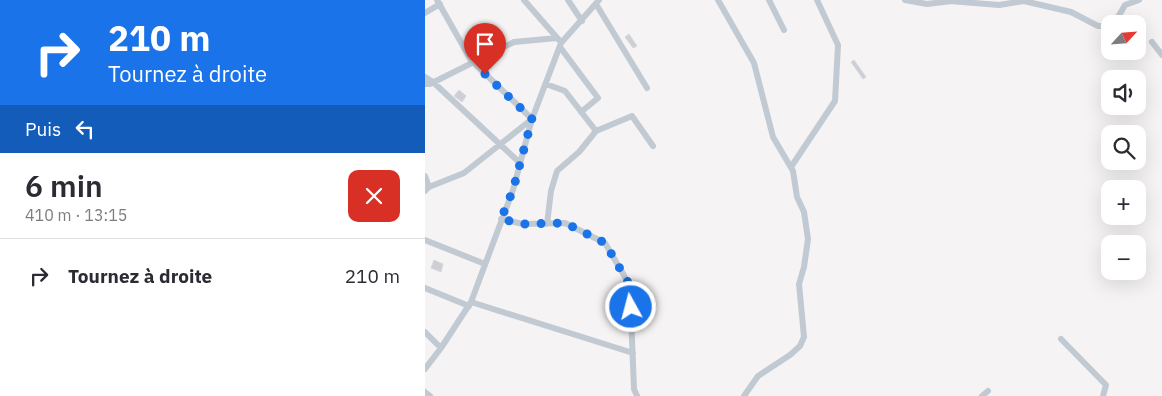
<!DOCTYPE html>
<html lang="fr">
<head>
<meta charset="utf-8">
<style>
  body { margin:0; font-family:"IBM Plex Sans",sans-serif; background:#f7f7f7; color:#2b2b33; height:100vh; display:flex; flex-direction:column; font-size:19px; white-space:nowrap }
  * { box-sizing:border-box; margin:0 }
  p { font-size:16px; color:#7c7c81 }
  .icon { flex:none; width:28px; height:28px; fill:none; stroke:currentColor; stroke-width:2; stroke-linecap:round; stroke-linejoin:round }
  .map { position:relative; flex:1; overflow:hidden }
  .panel { display:flex; flex-direction:column; background:#fff; width:425px }
  .panel>* { flex:none }
  .guide { background:#1a73e8; color:#fff; overflow:hidden }
  .needle { width:32px; rotate:64deg }
  .fabs { position:absolute; left:676px; top:15px; display:grid; gap:10px }
  .fabs a { display:grid; place-items:center; width:45px; height:45px; border-radius:10px; background:#fff; box-shadow:0 5px 20px #0002; font-size:25px }
  .pin { position:absolute; display:grid; place-items:center; width:42px; height:42px; color:#fff; margin:-51px -21px; border-radius:50% 50% 50% 0; rotate:-45deg; box-shadow:0 0 5px #0007 }
  .pin .icon { rotate:45deg }
  .me { position:absolute; width:55px; margin:-28px; rotate:353deg; stroke-linejoin:round; filter:drop-shadow(0 0 4px #0008) }
  .turn { display:flex; align-items:center; gap:18px; height:105px; padding:0 25px; font-size:22px }
  .turn .icon { width:65px; height:65px; stroke-width:2.5 }
  .turn b { display:block; font-size:35px; line-height:42px }
  .then { display:flex; align-items:center; height:48px; padding:0 25px; background:#0003; gap:10px; font-size:19px }
  .round { display:grid; place-items:center; flex:none; width:52px; height:52px; border-radius:10px; background:#f7f7f7 }
  .headline { display:flex; align-items:center; justify-content:space-between; height:85px; padding:0 25px }
  h1 { font-size:30px; font-weight:600; line-height:38px }
  ul { padding:0; list-style:none }
  li { display:flex; align-items:center; gap:15px; height:75px; padding:0 25px; border-top:1px solid #e1e1e2 }
  li div { flex:1 }
  li b { display:block; font-size:19px }
  li em { font-style:normal }
  main { display:flex; flex:1; min-height:0 }
  .map>svg:first-child { display:block }
  .building { fill:#cdcfd5; stroke:#d7d9de }
  .lines { fill:none; stroke-linecap:round; stroke-linejoin:round }
  .minor { stroke:#c1cad2; stroke-width:6 }
  .route { stroke:#1a73e8; stroke-width:9; stroke-dasharray:0 16.2 }
</style>
</head>
<body>
<main>
<section class="panel">
<div class="guide">
<div class="turn"><svg class="icon" aria-label="right" viewBox="0 0 24 24"><path d="M7 20v-9h11M14 6l5 5-5 5"/></svg><div><b>210 m</b>Tournez à droite</div></div>
<div class="then">Puis<svg class="icon" aria-label="left" viewBox="0 0 24 24"><path d="M17 20v-9H6M10 6l-5 5 5 5"/></svg></div>
</div>
<div class="headline"><div><h1>6 min</h1><p>410 m · 13:15</p></div><a class="round" style="background:#d93025;color:#fff"><svg class="icon" aria-label="close" viewBox="0 0 24 24"><path d="M6 6l12 12M18 6L6 18"/></svg></a></div>
<ul>
<li><svg class="icon" aria-label="right" viewBox="0 0 24 24"><path d="M7 20v-9h11M14 6l5 5-5 5"/></svg><div><b>Tournez à droite</b></div><em>210 m</em></li>
</ul>
</section>
<div class="map">
<svg width="737" height="396" viewBox="0 0 737 396">
  <rect width="100%" height="100%" fill="#f5f3f3"/>
  <path class="building" d="M204,34L212,46L208,48L200,37Z
    M429,60L441,77L438,79L426,62Z
    M34,90L41,96L37,102L29,96Z
    M9,260L18,264L16,272L6,268Z"/>
  <g class="lines">
    <path class="minor" d="M99,0L134,40
      M143,0L157,21
      M293,0L329,63L348,137L368,171L372,197L379,212L383,239L379,267L374,284L379,337L375,346L365,355L333,376L319,396
      M344,0L359,30
      M480,0L502,4L527,1
      M525,1L574,5L599,1L646,12L673,26H685
      M171,4L222,88
      M0,13L15,4
      M689,24L700,5L714,0
      M727,42L737,55
      M135,47L173,98L156,112
      M0,77L8,82L95,163
      M0,84H5L89,42L132,38
      M121,84L140,91L171,131
      M366,167L410,101L413,45L392,0
      M0,176L4,187
      M0,191L4,187L39,173L107,119L46,60L12,0
      M76,219L98,224L140,223L180,243L204,284L205,291L209,389L212,396
      M122,224L126,191L132,171L154,152L171,131L207,116L228,146
      M0,240L60,264
      M0,288L44,306
      M46,302L208,353
      M0,332L16,348
      M636,339L681,385L678,396
      M0,369L16,348L46,302L88,190L107,119L136,43L174,0
      M0,392L5,396
      M557,396L563,391"/>
  </g>
  <g class="lines">
    <path class="route" d="M60,74L107,119L88,190L76,219L98,224L140,223L180,243L204,284L206,307"/>
  </g>
</svg>
<div class="fabs">
<a><svg class="needle" viewBox="-14 -14 28 28"><path d="M0-13l5 13h-10z" fill="#e53935"/><path d="M0 13l5-13h-10z" fill="#7c7c81"/></svg></a>
<a><svg class="icon" aria-label="sound" viewBox="0 0 24 24"><path d="M4 9h4l5-4v14l-5-4H4zM17 9q2 3 0 6"/></svg></a>
<a><svg class="icon" aria-label="search" viewBox="0 0 24 24"><circle cx="10" cy="10" r="6"/><path d="M15 15l6 6"/></svg></a>
<a>+</a>
<a>−</a>
</div>
<div class="pin" style="left:60px;top:74px;background:#d93025"><svg class="icon" aria-label="arrive" viewBox="0 0 24 24"><path d="M6 21V4h12l-3 4 3 4H6"/></svg></div>
<svg class="me" style="left:206px;top:307px" viewBox="-20 -20 40 40"><circle r="17" fill="#1a73e8" stroke="#fff" stroke-width="3"/><path d="M0-11L8 9 0 5-8 9z" fill="#fff"/></svg>
</div>
</main>
</body>
</html>
